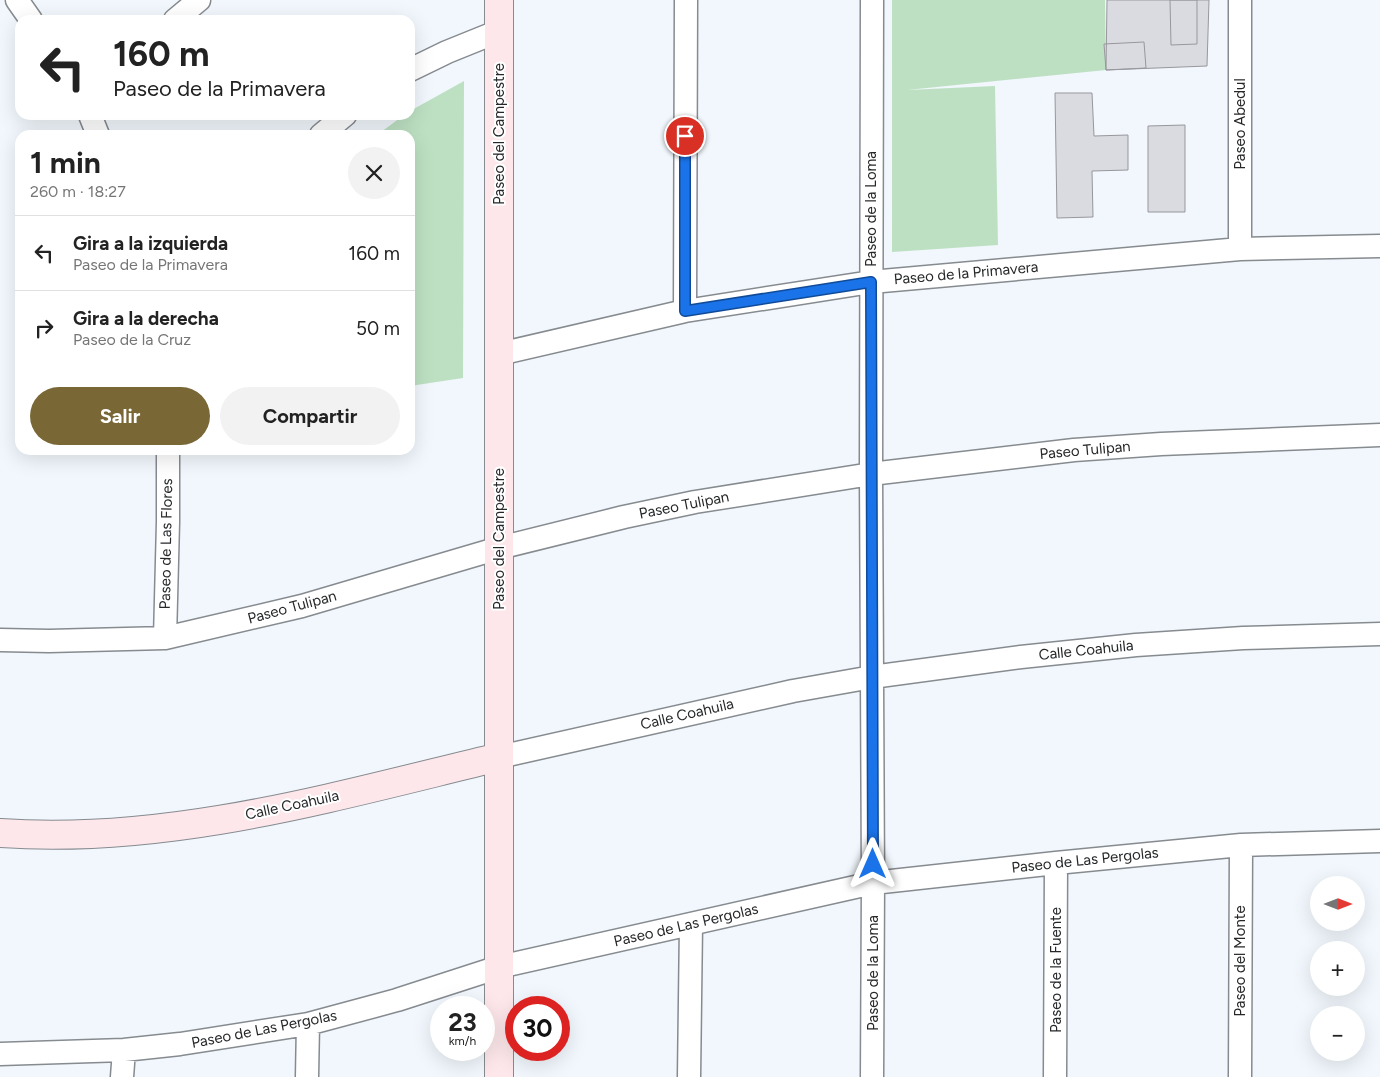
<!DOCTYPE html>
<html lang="es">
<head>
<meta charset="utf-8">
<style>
  body { margin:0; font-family:Figtree,sans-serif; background:#f2f2f2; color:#222; height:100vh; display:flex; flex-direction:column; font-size:19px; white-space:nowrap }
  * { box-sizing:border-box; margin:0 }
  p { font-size:16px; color:#767676 }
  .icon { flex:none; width:28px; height:28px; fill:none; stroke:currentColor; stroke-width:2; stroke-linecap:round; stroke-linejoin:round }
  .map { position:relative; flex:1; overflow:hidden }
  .panel { position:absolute; left:15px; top:130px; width:400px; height:325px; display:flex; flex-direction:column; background:#fff; border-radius:15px; box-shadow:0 5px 20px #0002 }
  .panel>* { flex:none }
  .banner { position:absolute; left:15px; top:15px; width:400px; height:105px; border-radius:15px; box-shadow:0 5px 20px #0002; background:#fff; color:#222; overflow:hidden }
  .needle { width:32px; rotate:90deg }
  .controls { position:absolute; left:1310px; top:876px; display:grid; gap:10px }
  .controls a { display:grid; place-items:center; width:55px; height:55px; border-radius:50%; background:#fff; box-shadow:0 5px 20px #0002; font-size:25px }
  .speed { position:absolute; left:430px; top:996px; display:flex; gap:10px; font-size:25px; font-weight:700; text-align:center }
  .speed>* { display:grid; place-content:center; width:65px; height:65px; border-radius:50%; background:#fff; box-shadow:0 5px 20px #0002; line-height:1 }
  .speed small { font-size:12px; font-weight:400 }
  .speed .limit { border:8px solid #d22; background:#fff; color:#111 }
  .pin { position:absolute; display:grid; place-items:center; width:42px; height:42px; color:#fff; margin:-21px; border:2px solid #fff; border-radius:50%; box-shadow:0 1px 5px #0007 }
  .me { position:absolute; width:55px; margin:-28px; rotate:0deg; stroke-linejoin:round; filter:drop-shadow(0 0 4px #0008) }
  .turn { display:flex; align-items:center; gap:18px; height:105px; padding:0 15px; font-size:22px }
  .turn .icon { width:65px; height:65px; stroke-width:2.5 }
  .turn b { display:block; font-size:35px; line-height:42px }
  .round { display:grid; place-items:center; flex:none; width:52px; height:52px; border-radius:26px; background:#f2f2f2 }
  .overview { display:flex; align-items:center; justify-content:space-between; height:85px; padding:0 15px }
  h1 { font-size:30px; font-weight:700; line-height:38px }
  .button { display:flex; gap:10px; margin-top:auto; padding:10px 15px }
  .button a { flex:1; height:58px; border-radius:30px; background:#796735; color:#fff; font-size:20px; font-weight:700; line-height:58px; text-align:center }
  .button a+a { background:#f2f2f2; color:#222 }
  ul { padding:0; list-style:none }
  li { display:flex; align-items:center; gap:15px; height:75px; padding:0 15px; border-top:1px solid #e0e0e0 }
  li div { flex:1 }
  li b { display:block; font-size:19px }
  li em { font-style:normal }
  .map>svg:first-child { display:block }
  .green { fill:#bde0c2 }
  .building { fill:#dadae1; stroke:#97979d }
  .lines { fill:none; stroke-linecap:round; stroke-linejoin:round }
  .street-casing { stroke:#868b90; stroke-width:25 }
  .secondary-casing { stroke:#868b90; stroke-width:30 }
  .street { stroke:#fff; stroke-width:22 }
  .secondary { stroke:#fde7ea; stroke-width:28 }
  .route-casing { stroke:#114b97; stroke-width:12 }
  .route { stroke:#1a73e8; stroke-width:9 }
  .labels { text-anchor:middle; stroke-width:4; stroke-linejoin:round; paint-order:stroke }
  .street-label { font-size:15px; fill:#252729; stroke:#fff }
</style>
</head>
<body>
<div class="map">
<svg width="1380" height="1077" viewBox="0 0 1380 1077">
  <rect width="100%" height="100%" fill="#f1f7fc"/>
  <path class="green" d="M892,0H1105L1106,70L907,90L995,86L998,245L892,252Z
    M464,81L463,378L410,386V135H377L404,115H410V111Z"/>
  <path class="building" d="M1107,0H1209L1207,66L1106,70Z
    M1170,0H1197V44L1171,45Z
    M1144,42L1146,68L1106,70L1104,44Z
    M1055,93H1092L1094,136L1128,135V170L1092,171L1093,217L1057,218Z
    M1185,125V212H1148V126Z"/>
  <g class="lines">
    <defs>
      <path id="street" d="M17,0L31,20
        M872,0L871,474L873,883L872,1077
        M1240,0V249
        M175,20L199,0
        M410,70L447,52L499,31
        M90,115L98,135
        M321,135L345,115
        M685,311L686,0
        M499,354L685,311L871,282L1240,249L1380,246
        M165,638L168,522V450
        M0,640L49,641L165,638L302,606L499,548L624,517L695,502L871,474L1074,450L1161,444L1380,435
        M499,757L793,691L872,677L1021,657L1136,645L1243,638L1380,634
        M0,1054L124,1050L180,1044L308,1024L397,1000L499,967L873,883L1056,863L1241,845L1380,841
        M122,1077L124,1050
        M307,1077L308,1024
        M689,1077L691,924
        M1055,1077L1056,863
        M1240,1077L1241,845"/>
      <path id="secondary" d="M0,833C170,845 336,796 499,757
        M499,1077V0"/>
    </defs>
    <use href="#street" class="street-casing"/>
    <use href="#secondary" class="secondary-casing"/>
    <use href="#street" class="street"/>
    <use href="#secondary" class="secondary"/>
  </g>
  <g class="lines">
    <defs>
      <path id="route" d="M685,136V311L871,282L873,864"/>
    </defs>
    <use href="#route" class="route-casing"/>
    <use href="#route" class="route"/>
  </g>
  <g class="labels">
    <g class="street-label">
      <text transform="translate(1240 124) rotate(-90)" y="5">Paseo Abedul</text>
      <text transform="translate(499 134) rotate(-90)" y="5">Paseo del Campestre</text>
      <text transform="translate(871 209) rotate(-90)" y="5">Paseo de la Loma</text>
      <text transform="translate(966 273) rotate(-5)" y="5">Paseo de la Primavera</text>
      <text transform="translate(1085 450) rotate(-5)" y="5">Paseo Tulipan</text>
      <text transform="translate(684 505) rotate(-11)" y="5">Paseo Tulipan</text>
      <text transform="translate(499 539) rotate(-90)" y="5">Paseo del Campestre</text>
      <text transform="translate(166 544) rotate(-89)" y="5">Paseo de Las Flores</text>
      <text transform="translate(292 607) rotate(-15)" y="5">Paseo Tulipan</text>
      <text transform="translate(1086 650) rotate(-6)" y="5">Calle Coahuila</text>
      <text transform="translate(687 714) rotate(-13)" y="5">Calle Coahuila</text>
      <text transform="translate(292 805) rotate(-12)" y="5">Calle Coahuila</text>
      <text transform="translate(1085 860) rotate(-6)" y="5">Paseo de Las Pergolas</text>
      <text transform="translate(686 925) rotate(-13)" y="5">Paseo de Las Pergolas</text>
      <text transform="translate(1240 961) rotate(-90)" y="5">Paseo del Monte</text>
      <text transform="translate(1056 970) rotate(-90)" y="5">Paseo de la Fuente</text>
      <text transform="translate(873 973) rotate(-90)" y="5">Paseo de la Loma</text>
      <text transform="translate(264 1029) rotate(-11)" y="5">Paseo de Las Pergolas</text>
    </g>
  </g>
</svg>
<div class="controls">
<a><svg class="needle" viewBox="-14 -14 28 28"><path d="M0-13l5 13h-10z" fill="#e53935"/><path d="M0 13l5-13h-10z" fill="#767676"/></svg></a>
<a>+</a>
<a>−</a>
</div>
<div class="speed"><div>23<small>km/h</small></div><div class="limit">30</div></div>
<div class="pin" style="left:685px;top:136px;background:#d93025"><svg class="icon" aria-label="arrive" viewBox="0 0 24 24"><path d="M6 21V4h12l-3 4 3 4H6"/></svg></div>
<svg class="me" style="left:873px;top:864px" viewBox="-20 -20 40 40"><path d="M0-17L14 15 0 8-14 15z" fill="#1a73e8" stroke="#fff" stroke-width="4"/></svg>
<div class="banner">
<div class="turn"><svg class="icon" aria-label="left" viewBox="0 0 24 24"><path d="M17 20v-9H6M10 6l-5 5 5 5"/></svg><div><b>160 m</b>Paseo de la Primavera</div></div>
</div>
<section class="panel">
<div class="overview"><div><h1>1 min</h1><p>260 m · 18:27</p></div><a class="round"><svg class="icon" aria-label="close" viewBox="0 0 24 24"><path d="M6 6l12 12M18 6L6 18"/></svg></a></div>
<ul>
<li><svg class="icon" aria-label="left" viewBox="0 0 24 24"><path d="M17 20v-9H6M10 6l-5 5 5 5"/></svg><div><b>Gira a la izquierda</b><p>Paseo de la Primavera</p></div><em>160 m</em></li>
<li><svg class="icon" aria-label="right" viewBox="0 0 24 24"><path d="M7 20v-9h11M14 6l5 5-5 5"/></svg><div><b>Gira a la derecha</b><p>Paseo de la Cruz</p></div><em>50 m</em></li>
</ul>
<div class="button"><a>Salir</a><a>Compartir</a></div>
</section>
</div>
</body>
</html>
